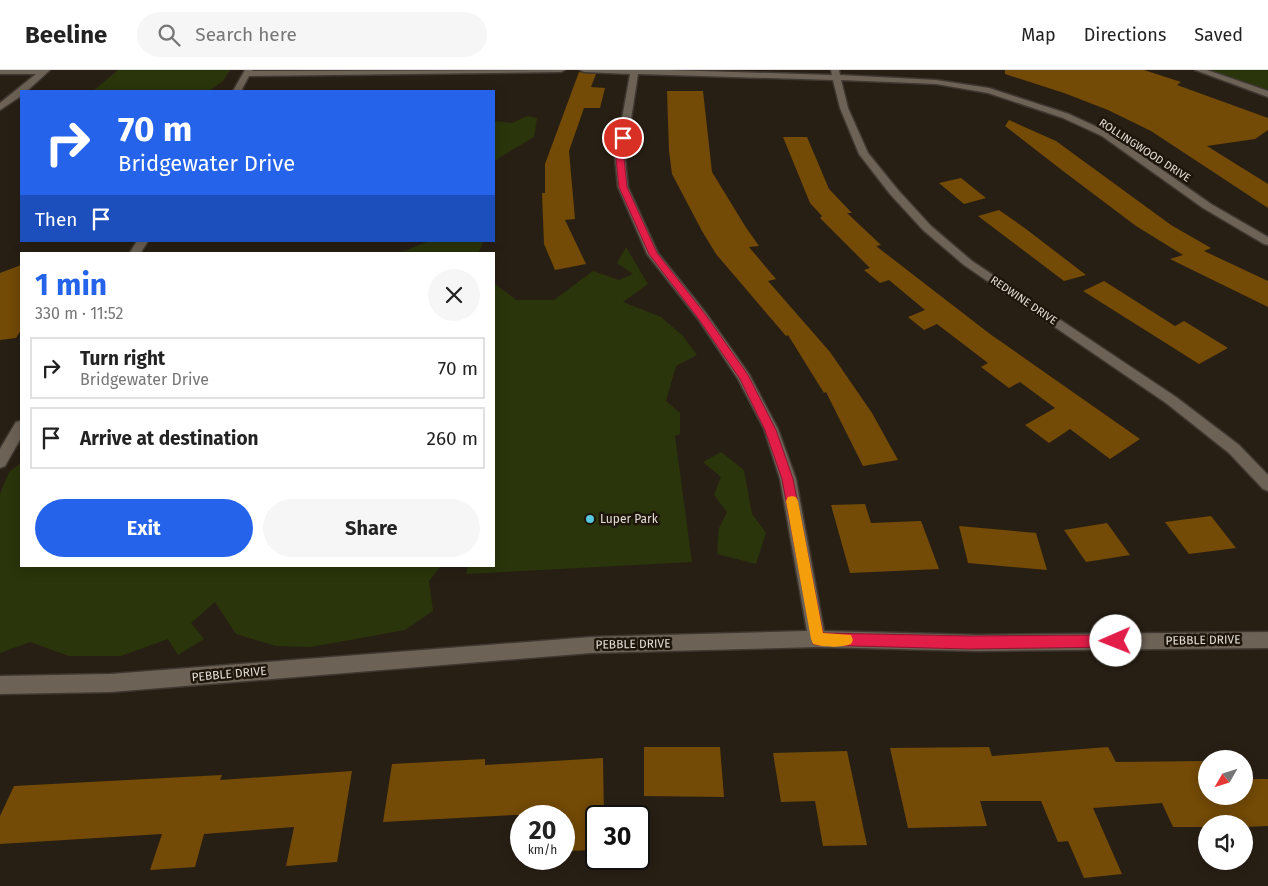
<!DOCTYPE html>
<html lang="en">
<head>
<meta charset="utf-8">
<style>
  body { margin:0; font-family:"Fira Sans",sans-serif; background:#f6f6f6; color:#222; height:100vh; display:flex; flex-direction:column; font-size:19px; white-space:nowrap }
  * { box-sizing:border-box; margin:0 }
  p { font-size:16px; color:#767676 }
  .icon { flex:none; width:28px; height:28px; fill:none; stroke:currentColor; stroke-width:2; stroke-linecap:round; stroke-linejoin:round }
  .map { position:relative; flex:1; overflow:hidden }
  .side { position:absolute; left:20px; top:182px; width:475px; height:315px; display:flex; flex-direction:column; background:#fff; border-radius:0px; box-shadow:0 2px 12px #0003 }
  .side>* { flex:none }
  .hud { position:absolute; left:20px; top:20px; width:475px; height:152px; border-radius:0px; box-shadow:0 2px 12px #0003; background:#2563eb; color:#fff; overflow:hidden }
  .needle { width:32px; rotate:231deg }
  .tools { position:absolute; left:1198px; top:680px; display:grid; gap:10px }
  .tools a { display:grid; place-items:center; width:55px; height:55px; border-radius:50%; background:#fff; box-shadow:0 2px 12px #0003; font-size:25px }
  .speed { position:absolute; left:510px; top:735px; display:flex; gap:10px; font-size:25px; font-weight:700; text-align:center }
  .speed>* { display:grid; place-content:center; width:65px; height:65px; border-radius:50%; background:#fff; box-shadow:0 2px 12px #0003; line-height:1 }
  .speed small { font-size:12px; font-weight:400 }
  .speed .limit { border:2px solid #111; border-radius:8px; background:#fff; color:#111 }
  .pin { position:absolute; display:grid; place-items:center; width:42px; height:42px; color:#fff; margin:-21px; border:2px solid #fff; border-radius:50%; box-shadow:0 1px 5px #0007 }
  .me { position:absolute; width:55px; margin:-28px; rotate:269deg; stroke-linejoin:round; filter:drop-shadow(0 0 4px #0008) }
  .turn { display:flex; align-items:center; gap:18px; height:105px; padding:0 15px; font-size:22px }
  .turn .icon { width:65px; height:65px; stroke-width:2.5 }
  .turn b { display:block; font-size:35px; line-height:42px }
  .then { display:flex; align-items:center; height:48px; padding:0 15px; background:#0003; gap:10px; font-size:19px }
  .round { display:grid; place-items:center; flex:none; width:52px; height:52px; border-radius:26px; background:#f6f6f6 }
  .head { display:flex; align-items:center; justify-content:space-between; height:85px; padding:0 15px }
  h1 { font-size:30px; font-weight:700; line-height:38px; color:#2563eb }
  .action { display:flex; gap:10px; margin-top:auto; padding:10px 15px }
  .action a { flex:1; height:58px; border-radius:30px; background:#2563eb; color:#fff; font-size:20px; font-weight:700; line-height:58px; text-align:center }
  .action a+a { background:#f6f6f6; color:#222 }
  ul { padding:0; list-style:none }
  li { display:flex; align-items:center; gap:15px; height:62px; margin:0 10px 8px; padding:0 5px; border:2px solid #e0e0e0; border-radius:0px }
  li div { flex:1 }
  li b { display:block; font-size:19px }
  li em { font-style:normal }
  header { display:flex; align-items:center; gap:30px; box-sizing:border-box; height:70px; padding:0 25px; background:#fff; border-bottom:1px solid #e0e0e0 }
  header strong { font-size:24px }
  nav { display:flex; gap:28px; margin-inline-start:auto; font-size:18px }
  .search { width:350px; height:45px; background:#f6f6f6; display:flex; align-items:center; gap:12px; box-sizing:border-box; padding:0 18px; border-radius:28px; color:#767676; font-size:19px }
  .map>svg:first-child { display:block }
  .green { fill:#2a350b }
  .building { fill:#734a06 }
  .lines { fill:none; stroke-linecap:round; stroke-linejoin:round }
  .minor-casing { stroke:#3e3831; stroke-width:3 }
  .minor { fill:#6d6256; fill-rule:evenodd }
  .route { fill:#e11d48; stroke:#92132f }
  .slow { fill:#f59e0b }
  .poi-dot { fill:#56c9e1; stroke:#1e160b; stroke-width:2 }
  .labels { text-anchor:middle; stroke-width:5; stroke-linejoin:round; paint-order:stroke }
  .far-street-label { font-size:11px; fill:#e3ddd6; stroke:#1e160b }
  .poi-label { font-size:12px; fill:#e3ddd6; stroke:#1e160b; text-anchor:start }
  .street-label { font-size:12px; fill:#e3ddd6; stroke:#1e160b }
</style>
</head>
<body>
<header>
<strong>Beeline</strong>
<div class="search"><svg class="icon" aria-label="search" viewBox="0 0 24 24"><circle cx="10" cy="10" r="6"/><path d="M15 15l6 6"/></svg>Search here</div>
<nav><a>Map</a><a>Directions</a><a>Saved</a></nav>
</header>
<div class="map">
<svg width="1268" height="816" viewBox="0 0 1268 816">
  <rect width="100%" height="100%" fill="#281f14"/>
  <path class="green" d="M118,0H230L223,11L209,21H93Z
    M1208,0H1268V20Z
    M527,46L537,48L534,67L494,91V51L512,53Z
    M429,171H484L478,184H377L399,183Z
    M626,177L648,214L623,232L661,247L683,266L697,285L676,296L666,331L680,343V364L675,366L692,492L466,504L468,496H494L495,401L494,402V213L516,230H554L593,201L619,210L633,204L617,193Z
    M721,382L744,400L752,444L766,463L756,494L717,484L719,458L727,442L714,425L721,407L703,392Z
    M21,393V496H441L429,511L433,541L405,560L311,577L276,576L236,564L215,532L191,553L204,569L178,585L168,569L121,586H69L30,572L0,583V424L9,402Z"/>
  <path class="building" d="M1005,0H1144L1181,12L1177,15L1268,48V60L1255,69L1207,76L1268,114V138L1151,61L1108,40L1064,23L1005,4Z
    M579,2L596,4L591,17L605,18L600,38H584L569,81L575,149L565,150L586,194L555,200L544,174L542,123H545V94Z
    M667,21H703L712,102L745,156L759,176L749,177L776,209L768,211L830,282L872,343L898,390L863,396L826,322L824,323L788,265L786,266L716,184L702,161L672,104L669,81Z
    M1009,50L1056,71L1171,155L1211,178L1204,181L1268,211V237L1170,189L1183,185L1136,156L1063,101L1005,56Z
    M783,67H807L829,119L852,143H847L881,175L876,176L990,264L1140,369L1110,389L1070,359L1049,373L1025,355L1055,338L1020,312L1009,318L981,297L988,293L937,254L924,260L908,247L925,240L889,210L880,213L864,200L870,198L820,148L822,146L810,133Z
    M961,108L986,128L964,134L939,113Z
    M999,140L1026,159L1086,205L1064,211L978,146Z
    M21,195V260L16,268L0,270V203Z
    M1104,211L1175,256L1184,251L1228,278L1199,294L1083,221Z
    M865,434L871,453L921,451L939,499L850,503L831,435Z
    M1211,446L1236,478L1189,484L1165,452Z
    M1107,453L1130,485L1086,492L1064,460Z
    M959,456L1036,463L1047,500L968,493Z
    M644,677H720L724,727L644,726Z
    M989,677L992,686L1108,677L1116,692L1206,691V726H1244V709H1268V756L1244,757V754H1206V757H1173L1162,733L1093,738L1122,804L1084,808L1068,771L1058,772L1041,731H980L987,756L908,758L890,678Z
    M847,681L867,775L823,776L815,731L781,732L773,683Z
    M603,688L604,746H596V780L564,781V746L514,745L383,752L392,694L485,689V695Z
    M352,701L337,792L286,796L294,757L204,764L195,797L150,800L162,764L0,774V746L14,716L222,705L220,710Z"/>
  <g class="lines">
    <defs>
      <path id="minor" d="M0,0H50L27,21H21V26L0,40V33L36,4H0Z
        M245,0H253L252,1L565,0L561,2L249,6L241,21H233Z
        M580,0H669L832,5L831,0H839L840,5L936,10L989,18L1069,44L1108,62L1211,134L1268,167V175L1264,174L1203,138L1102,66L1063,48L988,23L936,14L841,10L848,38L868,83L898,120L931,156L972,191L1176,327L1239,375L1268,405V421L1263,419L1229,383L1166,333L964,195L923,160L890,124L859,84L840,38L833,10L638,4L625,88L628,117L658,183L706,243L749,304L778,359L796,409L824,561L978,565L1268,562V578L978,581L817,577L591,583L111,622L0,624V606L111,604L591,567L807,561L780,409L764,359L738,309L698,249L647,184L618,117L615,88L630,4L584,2Z
        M1195,0H1207L1268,21V27Z
        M137,171H148L140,184H129Z
        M21,351V368L5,396L0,398V379L16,352Z"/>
    </defs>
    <use href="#minor" class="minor-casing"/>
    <use href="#minor" class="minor"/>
  </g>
  <path class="route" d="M623,66L627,68L624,88L627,117L657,183L705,244L748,305L776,360L793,409L823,563L969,566L1116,565L1121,567L1123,571L1121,576L1116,577L969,579L817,575L813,574L782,409L765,360L740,309L698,248L649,184L619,117L616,88L619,68Z"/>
  <path class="slow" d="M792,426L796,427L798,431L823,563L851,565L853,570L851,574C841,578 822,577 813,574L811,569L786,431L788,427Z"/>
  <circle class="poi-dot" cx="590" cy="449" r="5"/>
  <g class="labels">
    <g class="far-street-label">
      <text transform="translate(1145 80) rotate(33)" y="4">ROLLINGWOOD DRIVE</text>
      <text transform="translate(1024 230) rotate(34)" y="4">REDWINE DRIVE</text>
    </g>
    <g class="poi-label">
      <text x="600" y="453">Luper Park</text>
    </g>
    <g class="street-label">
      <text transform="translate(1203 570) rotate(-1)" y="4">PEBBLE DRIVE</text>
      <text transform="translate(633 574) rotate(-1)" y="4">PEBBLE DRIVE</text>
      <text transform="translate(229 604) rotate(-5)" y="4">PEBBLE DRIVE</text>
    </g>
  </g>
</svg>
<div class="tools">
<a><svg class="needle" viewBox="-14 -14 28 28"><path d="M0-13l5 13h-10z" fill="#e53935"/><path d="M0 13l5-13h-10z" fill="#767676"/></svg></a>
<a><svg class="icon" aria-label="sound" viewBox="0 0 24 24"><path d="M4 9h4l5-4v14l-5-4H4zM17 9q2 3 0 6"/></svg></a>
</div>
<div class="speed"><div>20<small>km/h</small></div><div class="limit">30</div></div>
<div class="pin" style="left:623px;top:68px;background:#d93025"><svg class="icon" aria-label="arrive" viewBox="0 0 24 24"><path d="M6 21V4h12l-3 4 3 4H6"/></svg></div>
<svg class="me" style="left:1116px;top:571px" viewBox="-20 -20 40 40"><circle r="19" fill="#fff"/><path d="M0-13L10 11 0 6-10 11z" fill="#e11d48"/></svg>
<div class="hud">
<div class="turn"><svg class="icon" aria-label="right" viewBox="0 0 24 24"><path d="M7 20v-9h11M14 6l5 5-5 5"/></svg><div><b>70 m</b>Bridgewater Drive</div></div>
<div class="then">Then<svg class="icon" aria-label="arrive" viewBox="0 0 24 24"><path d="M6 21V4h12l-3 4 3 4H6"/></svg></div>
</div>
<section class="side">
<div class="head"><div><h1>1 min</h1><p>330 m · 11:52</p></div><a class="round"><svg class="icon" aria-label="close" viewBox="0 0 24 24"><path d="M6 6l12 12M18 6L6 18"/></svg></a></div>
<ul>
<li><svg class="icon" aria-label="right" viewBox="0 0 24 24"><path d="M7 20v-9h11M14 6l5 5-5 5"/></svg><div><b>Turn right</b><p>Bridgewater Drive</p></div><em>70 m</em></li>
<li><svg class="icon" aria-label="arrive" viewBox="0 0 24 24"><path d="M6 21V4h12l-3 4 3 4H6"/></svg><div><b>Arrive at destination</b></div><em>260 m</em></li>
</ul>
<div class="action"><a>Exit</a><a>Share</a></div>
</section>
</div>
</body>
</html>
